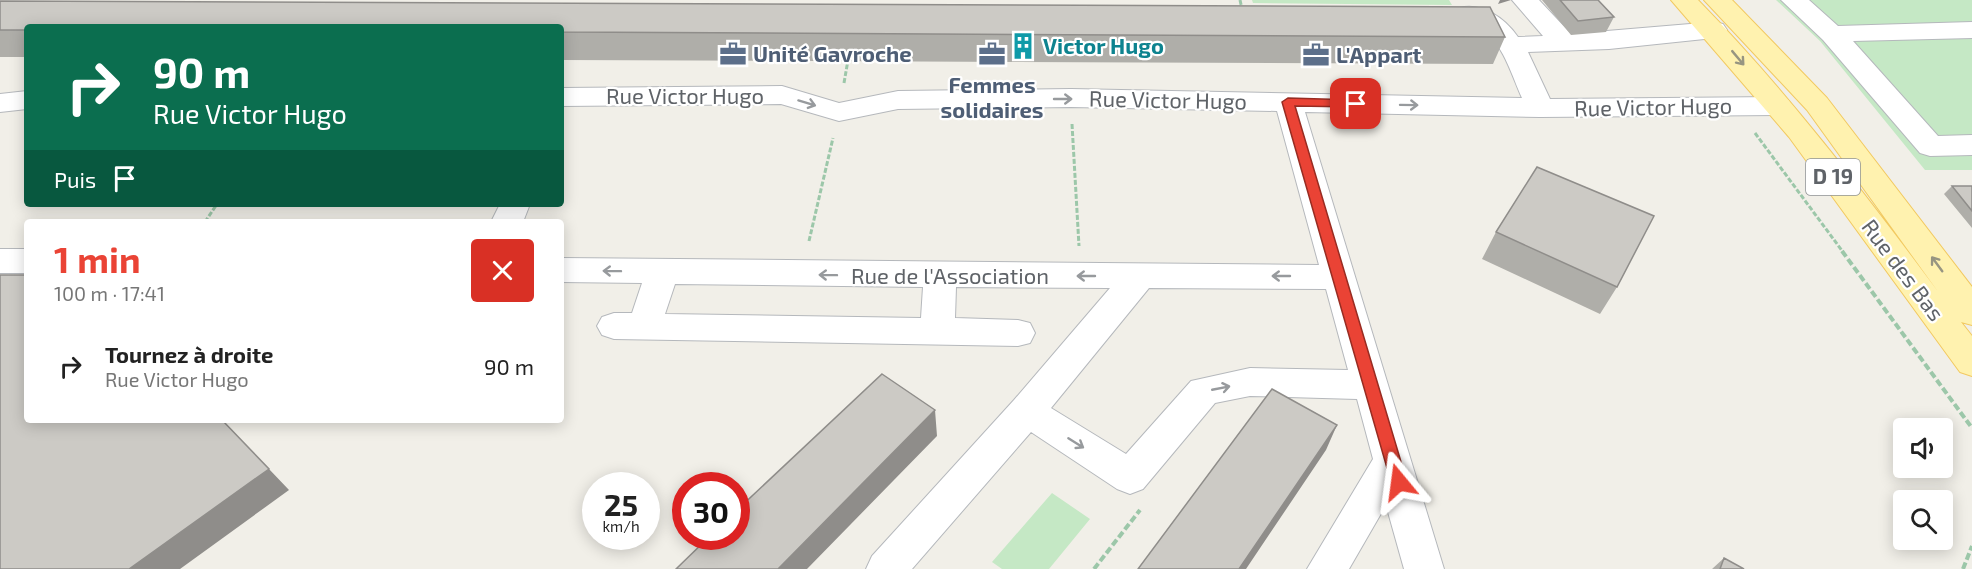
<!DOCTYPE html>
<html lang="fr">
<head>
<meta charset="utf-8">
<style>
  body { margin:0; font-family:"Exo 2",sans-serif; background:#f6f6f6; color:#222; height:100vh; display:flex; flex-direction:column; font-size:22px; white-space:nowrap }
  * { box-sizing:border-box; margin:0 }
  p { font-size:20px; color:#767676 }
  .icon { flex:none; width:33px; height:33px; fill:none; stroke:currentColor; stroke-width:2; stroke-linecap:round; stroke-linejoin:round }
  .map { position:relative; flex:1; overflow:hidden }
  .sheet { position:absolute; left:24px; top:219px; width:540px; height:204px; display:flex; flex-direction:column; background:#fff; border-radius:6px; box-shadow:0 3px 15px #0003 }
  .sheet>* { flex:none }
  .top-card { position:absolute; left:24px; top:24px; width:540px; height:183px; border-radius:6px; box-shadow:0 3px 15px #0003; background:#0b6e4f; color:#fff; overflow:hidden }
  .controls { position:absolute; left:1893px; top:418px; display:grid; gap:12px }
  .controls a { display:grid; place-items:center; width:60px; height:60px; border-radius:6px; background:#fff; box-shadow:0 3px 15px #0003; font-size:30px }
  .speed { position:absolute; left:582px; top:472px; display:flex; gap:12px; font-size:30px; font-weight:700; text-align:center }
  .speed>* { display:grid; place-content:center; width:78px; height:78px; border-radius:50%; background:#fff; box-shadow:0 3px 15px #0003; line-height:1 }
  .speed small { font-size:15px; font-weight:400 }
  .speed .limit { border:9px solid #d22; background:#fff; color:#111 }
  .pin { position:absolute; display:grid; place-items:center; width:51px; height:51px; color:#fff; margin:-26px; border-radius:12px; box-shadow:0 3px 9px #0006 }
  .me { position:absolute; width:66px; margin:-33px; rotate:344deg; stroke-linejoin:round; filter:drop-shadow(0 0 4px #0008) }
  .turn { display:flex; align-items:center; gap:21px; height:126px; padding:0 30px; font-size:27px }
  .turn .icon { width:78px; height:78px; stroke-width:2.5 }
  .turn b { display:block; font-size:42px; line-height:51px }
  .then { display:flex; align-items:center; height:57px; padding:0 30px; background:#0003; gap:12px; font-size:22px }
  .round { display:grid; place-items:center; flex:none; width:63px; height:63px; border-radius:6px; background:#f6f6f6 }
  .summary { display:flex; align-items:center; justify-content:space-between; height:102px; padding:0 30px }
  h1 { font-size:36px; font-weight:700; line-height:45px; color:#ea4335 }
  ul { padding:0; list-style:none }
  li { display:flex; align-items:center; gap:18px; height:90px; padding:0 30px }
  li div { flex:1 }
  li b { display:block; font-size:22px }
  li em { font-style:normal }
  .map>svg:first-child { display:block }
  .green { fill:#c5e8c5 }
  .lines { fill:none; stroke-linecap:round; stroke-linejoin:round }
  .minor-casing { stroke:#b5b8bc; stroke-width:2 }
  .major-casing { stroke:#f2c960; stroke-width:2 }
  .path-far1 { stroke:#9cc7a9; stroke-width:3; stroke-dasharray:5 2; stroke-linecap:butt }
  .path { stroke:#9cc7a9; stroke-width:4; stroke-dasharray:7 3; stroke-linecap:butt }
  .minor { fill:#fff; fill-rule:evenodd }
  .major { fill:#fff2af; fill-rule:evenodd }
  .wall { fill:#afaea9 }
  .shaded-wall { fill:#8f8d8a }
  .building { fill:#cccac5; stroke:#8f8d8a; stroke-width:1.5 }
  .oneway { stroke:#979581 }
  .oneway2 { stroke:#979a9d }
  .route { fill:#ea4335; stroke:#982c22; stroke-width:1.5 }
  .labels { text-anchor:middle; stroke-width:4.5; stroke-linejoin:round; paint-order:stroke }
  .shield { fill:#fff; stroke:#8f9295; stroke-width:1.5 }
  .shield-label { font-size:21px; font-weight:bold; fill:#5f6368 }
  .culture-label { font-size:22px; font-weight:bold; fill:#0d838f; stroke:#fff; text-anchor:start }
  .service-label { font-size:22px; font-weight:bold; fill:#4e5e75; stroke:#fff; text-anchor:start }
  .street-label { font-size:22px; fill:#5f6368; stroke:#fff }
</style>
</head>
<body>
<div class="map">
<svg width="1972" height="569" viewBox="0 0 1972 569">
  <rect width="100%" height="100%" fill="#f1efe8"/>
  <path class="green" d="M1252,0H1449L1452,5L1253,3Z
    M1776,0H1972V170H1925L1820,41Z
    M1052,493L1090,519L1049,569H1002L992,562Z"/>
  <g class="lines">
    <defs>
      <path id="minor" d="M1512,0H1539L1571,34L1714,22L1723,24L1727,30L1723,36L1714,38L1609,49L1528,52L1550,99L1778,97L1788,100L1792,106L1788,112L1778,115L1540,117L1305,112L1444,569H1404L1386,505L1349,569H1307L1373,459L1357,399L1250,396L1215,403L1143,489L1130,494L1117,489L1031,432L912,569H866L872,556L1014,400L1110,288L956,287L955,318L1018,320L1030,323L1035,333L1030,343L1018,346L614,339L602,335L597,326L602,317L614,313H632L642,283L561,282V258L1319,265L1277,111L1071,107L898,109L839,121L781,104L561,106V88L782,86L839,103L898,91L1071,89L1522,98C1512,76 1505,49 1486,32C1477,23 1462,23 1455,13L1459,8C1482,2 1505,18 1518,37L1543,36ZM675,284L923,287L921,318L665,314ZM1149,288L1326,289L1348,370L1250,368L1191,381L1126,454L1051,408Z
        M1781,0H1809L1838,26L1972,22V38L1853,41L1938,136L1972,135V155L1930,156L1920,153L1823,40Z
        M27,91V109L0,112V94Z
        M500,204H530L523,222H491Z
        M0,249H27V273H0Z"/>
      <path id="major" d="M1671,0H1698C1787,91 1863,191 1939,293L1807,110L1704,0H1732L1827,98L1972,287V325L1961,322L1972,336V376L1960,372L1789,137Z"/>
    </defs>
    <use href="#minor" class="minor-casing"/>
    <use href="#major" class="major-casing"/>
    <path class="path-far1" d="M1240,0L1242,9
      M844,83L848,60
      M1072,124L1079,246
      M1755,133L1843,252
      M205,222L217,204
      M809,241L833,138"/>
    <path class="path" d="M1842,251L1972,428
      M1094,569L1140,510
      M1963,569L1972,546"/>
    <use href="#minor" class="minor"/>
    <use href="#major" class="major"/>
  </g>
  <path class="wall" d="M1542,0H1598L1614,17L1606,32L1571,35Z
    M0,1L1505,37L1493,64L561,60V27H27V57H0Z
    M1952,186H1972V228L1944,194Z
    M1496,232L1617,287L1600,314L1482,259Z
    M1724,558L1744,569H1712Z"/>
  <path class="shaded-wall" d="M1500,0H1511L1498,4Z
    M935,410L937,436L807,569H778Z
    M1337,425L1326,450L1246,569H1239Z
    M269,469L289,490L180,569H129Z"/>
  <path class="building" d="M1560,0H1598L1614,17L1578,21Z
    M0,1L1490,7L1505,37L561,32V27H27V30H0Z
    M1537,167L1654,216L1617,287L1496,232Z
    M1952,186H1972V211Z
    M0,275H27V420H222L269,469L129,569H0Z
    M882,374L935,410L778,569H676L709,537H736V511Z
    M1272,389L1337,425L1239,569H1138Z
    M1724,558L1744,569H1720Z"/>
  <defs><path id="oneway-shaft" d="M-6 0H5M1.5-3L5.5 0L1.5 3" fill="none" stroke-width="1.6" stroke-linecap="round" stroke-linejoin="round" transform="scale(1.5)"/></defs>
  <g class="oneway">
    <use href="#oneway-shaft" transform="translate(1738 58) rotate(50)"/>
    <use href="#oneway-shaft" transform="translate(1937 264) rotate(-126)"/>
  </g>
  <g class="oneway2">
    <use href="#oneway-shaft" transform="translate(1063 99)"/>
    <use href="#oneway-shaft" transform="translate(807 103) rotate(17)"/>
    <use href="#oneway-shaft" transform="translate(1409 105) rotate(1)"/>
    <use href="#oneway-shaft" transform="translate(612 271) rotate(-179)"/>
    <use href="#oneway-shaft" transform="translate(828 275) rotate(-179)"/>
    <use href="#oneway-shaft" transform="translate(1086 276) rotate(180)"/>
    <use href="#oneway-shaft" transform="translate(1281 276) rotate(-180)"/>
    <use href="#oneway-shaft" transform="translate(1221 388) rotate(-11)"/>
    <use href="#oneway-shaft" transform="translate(1076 443) rotate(32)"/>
  </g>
  <path class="route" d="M1288,98L1356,100L1362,104L1356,107L1295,106L1407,482L1404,487H1393L1391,482L1282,102Z"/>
  <defs>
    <symbol id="building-bare" viewBox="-9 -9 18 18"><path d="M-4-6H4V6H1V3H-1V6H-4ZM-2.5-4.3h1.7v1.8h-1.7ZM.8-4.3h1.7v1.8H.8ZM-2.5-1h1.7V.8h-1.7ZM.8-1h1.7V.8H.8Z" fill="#0f9aa8" stroke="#fff" stroke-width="2.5" paint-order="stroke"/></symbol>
    <symbol id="office-bare" viewBox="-9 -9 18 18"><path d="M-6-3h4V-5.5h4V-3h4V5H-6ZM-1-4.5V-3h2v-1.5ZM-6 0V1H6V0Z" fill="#5c6f8a" stroke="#fff" stroke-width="2.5" paint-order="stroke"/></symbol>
  </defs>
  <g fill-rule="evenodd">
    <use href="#building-bare" x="1004" y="27" width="38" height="38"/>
    <use href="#office-bare" x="714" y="35" width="38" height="38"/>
    <use href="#office-bare" x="973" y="35" width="38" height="38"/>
    <use href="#office-bare" x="1297" y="36" width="38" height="38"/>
  </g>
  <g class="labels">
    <rect class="shield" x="1806" y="159" width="54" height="36" rx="4.5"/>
    <g class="shield-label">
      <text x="1833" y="184">D 19</text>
    </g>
    <g class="culture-label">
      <text x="1043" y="54">Victor Hugo</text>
    </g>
    <g class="service-label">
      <text x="753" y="62">Unité Gavroche</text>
      <text x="1336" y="63">L'Appart</text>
      <text x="992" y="93" text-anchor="middle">Femmes<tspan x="992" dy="25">solidaires</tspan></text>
    </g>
    <g class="street-label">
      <text x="685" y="104">Rue Victor Hugo</text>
      <text transform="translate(1168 100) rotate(1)" y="8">Rue Victor Hugo</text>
      <text transform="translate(1653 107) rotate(-1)" y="8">Rue Victor Hugo</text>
      <text transform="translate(1903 270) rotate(53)" y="8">Rue des Bas</text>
      <text x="950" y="284">Rue de l'Association</text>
    </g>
  </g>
</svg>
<div class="controls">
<a><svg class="icon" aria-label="sound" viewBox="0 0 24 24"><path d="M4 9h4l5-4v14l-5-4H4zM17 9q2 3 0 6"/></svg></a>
<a><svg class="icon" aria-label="search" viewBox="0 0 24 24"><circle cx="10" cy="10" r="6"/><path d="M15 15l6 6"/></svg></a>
</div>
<div class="speed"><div>25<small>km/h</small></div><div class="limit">30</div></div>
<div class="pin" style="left:1356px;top:104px;background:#d93025"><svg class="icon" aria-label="arrive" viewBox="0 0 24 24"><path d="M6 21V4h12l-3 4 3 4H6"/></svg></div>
<svg class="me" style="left:1399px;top:482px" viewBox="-20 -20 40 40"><path d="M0-17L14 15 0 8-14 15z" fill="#ea4335" stroke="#fff" stroke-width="4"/></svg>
<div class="top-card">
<div class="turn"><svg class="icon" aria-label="right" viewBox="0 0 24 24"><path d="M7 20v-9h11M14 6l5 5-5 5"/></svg><div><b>90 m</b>Rue Victor Hugo</div></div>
<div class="then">Puis<svg class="icon" aria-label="arrive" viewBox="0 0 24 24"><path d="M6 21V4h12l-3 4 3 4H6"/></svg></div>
</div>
<section class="sheet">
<div class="summary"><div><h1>1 min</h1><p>100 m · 17:41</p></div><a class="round" style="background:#d93025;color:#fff"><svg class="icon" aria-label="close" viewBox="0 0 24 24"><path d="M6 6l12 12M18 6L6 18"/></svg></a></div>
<ul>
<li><svg class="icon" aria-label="right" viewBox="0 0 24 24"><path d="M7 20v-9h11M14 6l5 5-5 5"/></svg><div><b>Tournez à droite</b><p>Rue Victor Hugo</p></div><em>90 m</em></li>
</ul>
</section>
</div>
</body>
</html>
